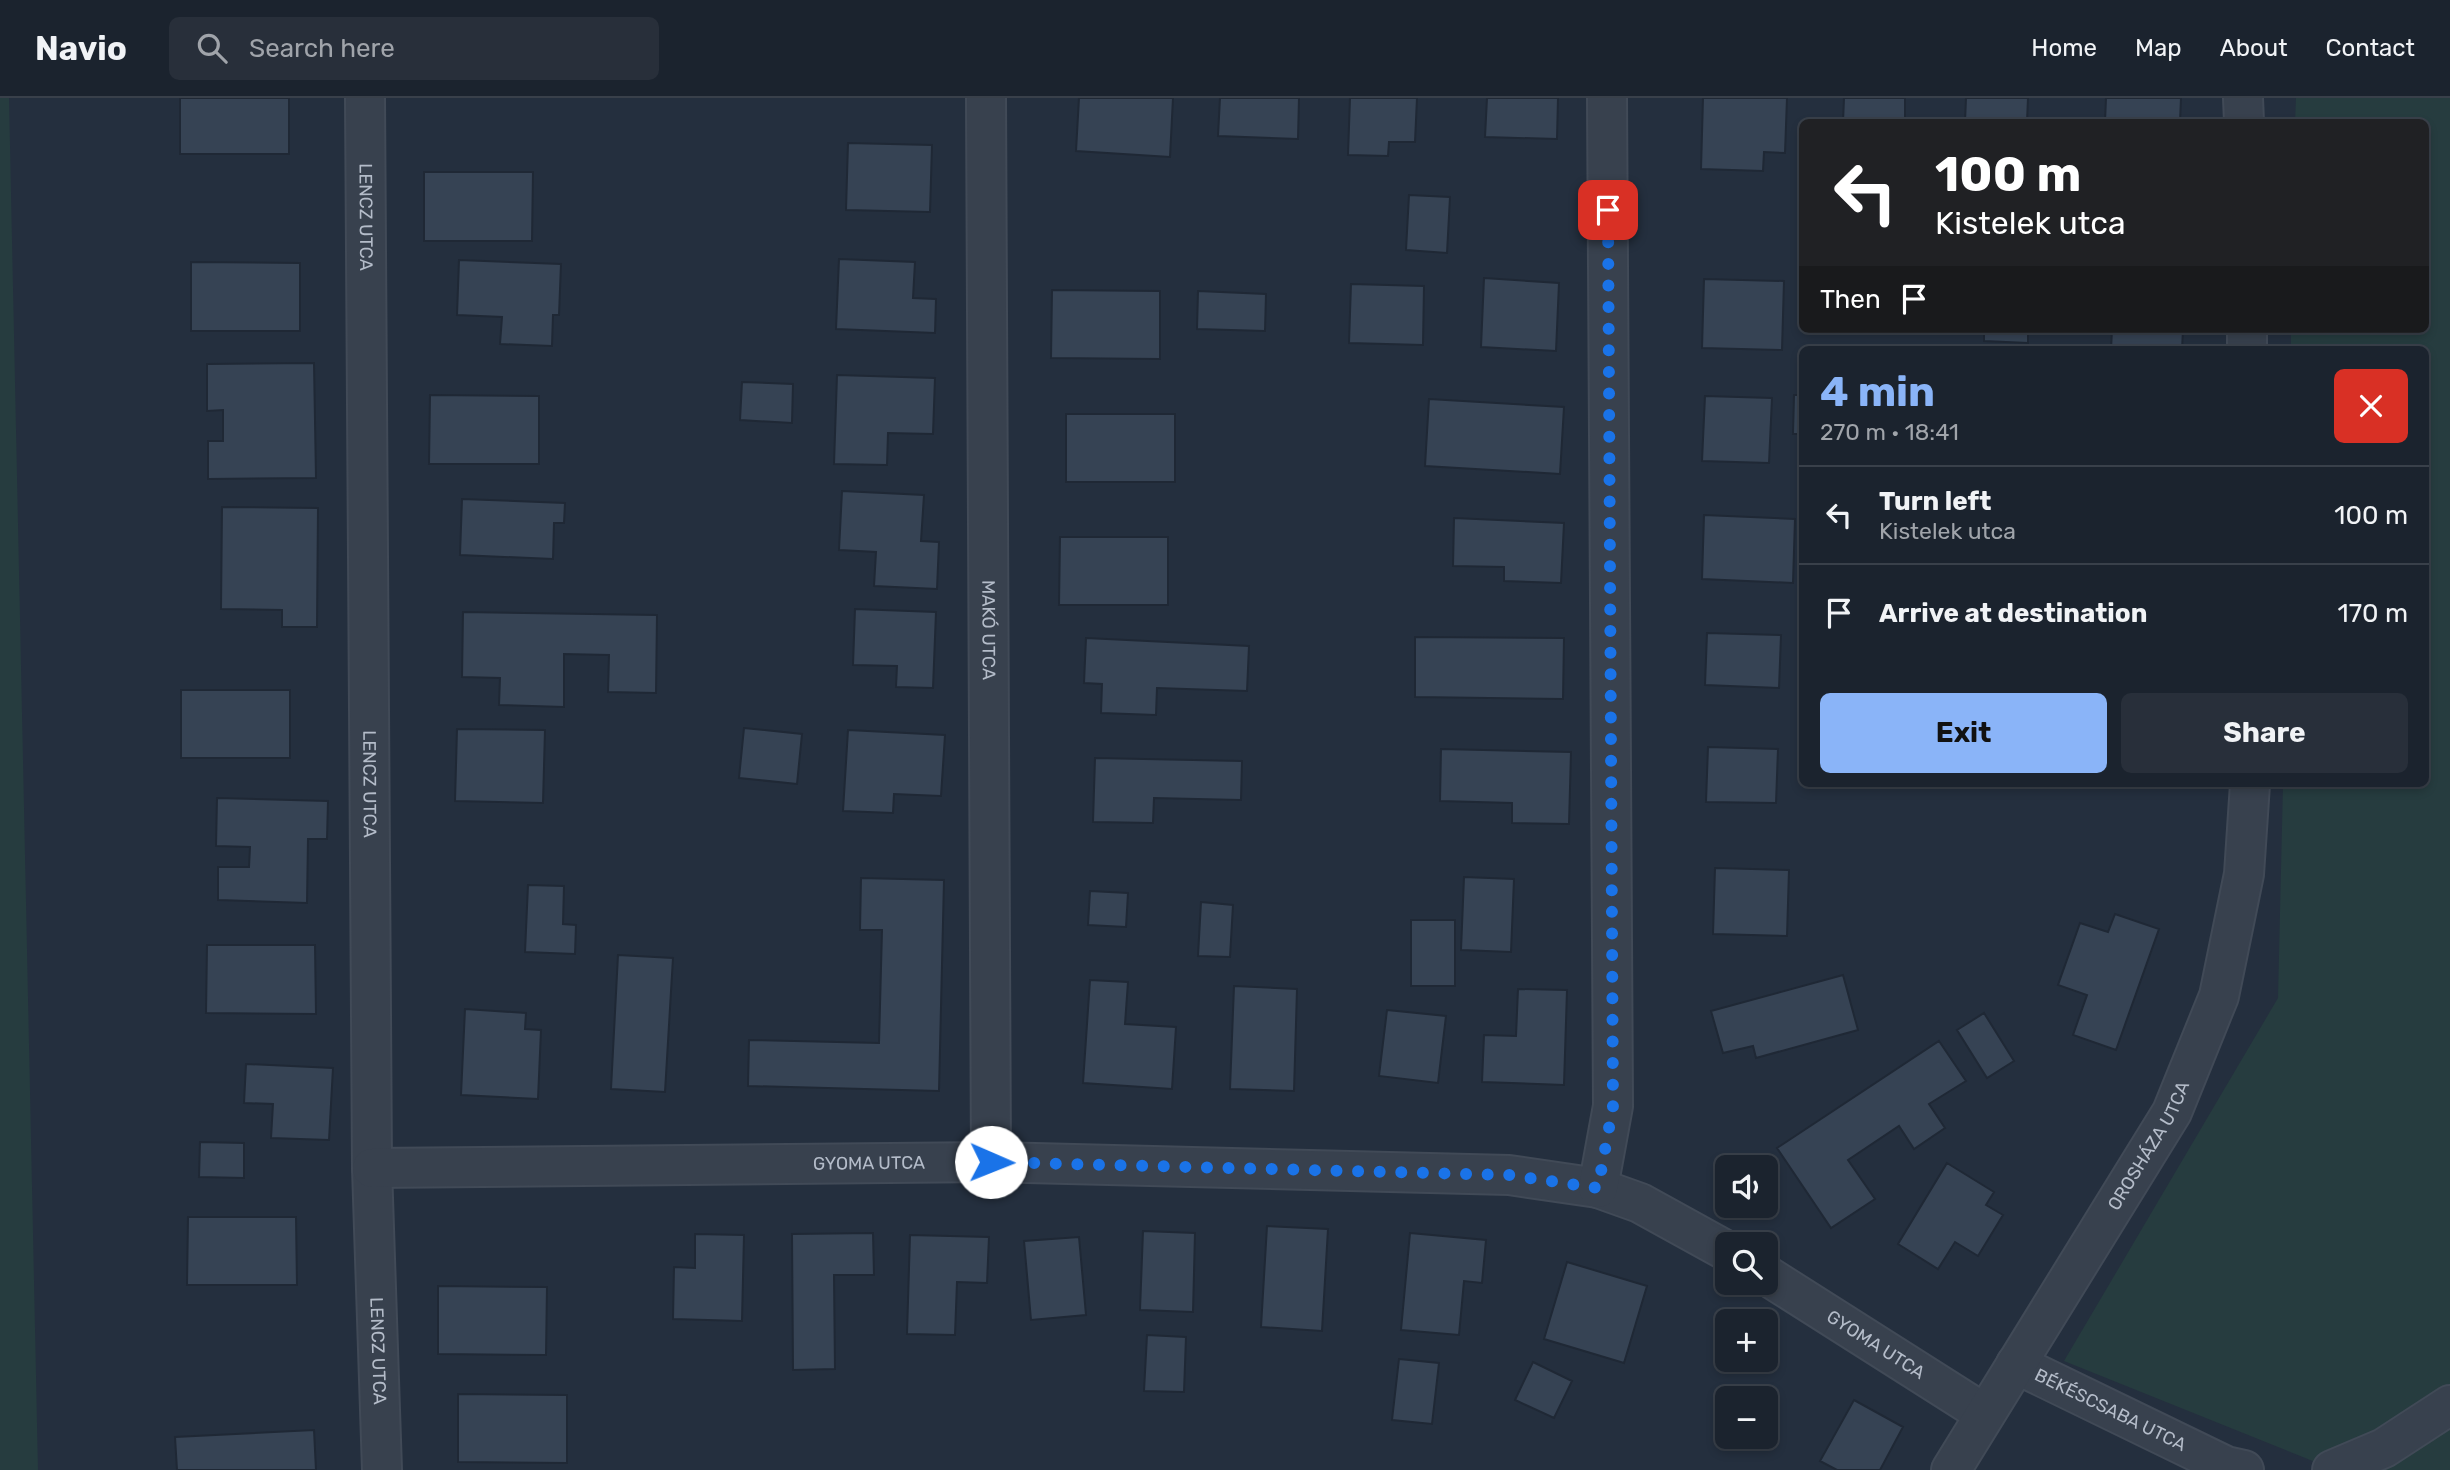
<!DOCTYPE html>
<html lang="en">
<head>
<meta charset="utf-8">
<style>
  body { margin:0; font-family:Rubik,sans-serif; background:#282f3a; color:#f1f3f6; height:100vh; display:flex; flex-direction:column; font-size:26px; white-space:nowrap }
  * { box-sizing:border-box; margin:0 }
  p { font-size:23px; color:#a0a4aa }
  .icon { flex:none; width:38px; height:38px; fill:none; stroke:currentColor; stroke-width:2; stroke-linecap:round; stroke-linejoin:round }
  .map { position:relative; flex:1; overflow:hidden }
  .side { position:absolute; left:1799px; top:248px; width:630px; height:441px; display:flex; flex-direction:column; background:#1b232e; border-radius:10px; box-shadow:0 4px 10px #0003,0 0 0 2px #39404a }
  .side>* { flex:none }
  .banner { position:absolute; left:1799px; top:21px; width:630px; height:214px; border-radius:10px; box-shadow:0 4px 10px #0003,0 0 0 2px #39404a; background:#202124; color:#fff; overflow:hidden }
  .buttons { position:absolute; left:1715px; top:1057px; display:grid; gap:14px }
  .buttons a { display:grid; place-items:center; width:63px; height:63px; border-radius:10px; background:#1b232e; box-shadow:0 4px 10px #0003,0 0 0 2px #39404a; font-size:35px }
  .pin { position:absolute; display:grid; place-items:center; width:60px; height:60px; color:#fff; margin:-30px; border-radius:14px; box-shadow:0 4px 10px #0006 }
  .me { position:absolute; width:77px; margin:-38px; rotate:91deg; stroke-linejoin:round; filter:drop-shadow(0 0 5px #0008) }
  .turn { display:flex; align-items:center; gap:24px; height:147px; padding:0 21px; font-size:32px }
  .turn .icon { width:91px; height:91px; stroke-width:2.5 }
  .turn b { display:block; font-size:49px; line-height:60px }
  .then { display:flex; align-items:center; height:66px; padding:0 21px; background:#0003; gap:14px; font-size:26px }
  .round { display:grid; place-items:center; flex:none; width:74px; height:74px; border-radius:10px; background:#282f3a }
  .head { display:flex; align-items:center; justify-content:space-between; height:119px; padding:0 21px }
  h1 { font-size:42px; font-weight:700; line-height:52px; color:#8ab4f8 }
  .action { display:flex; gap:14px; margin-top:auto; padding:14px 21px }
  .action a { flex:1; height:80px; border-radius:10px; background:#8ab4f8; color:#111; font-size:28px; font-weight:700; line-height:80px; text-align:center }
  .action a+a { background:#282f3a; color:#f1f3f6 }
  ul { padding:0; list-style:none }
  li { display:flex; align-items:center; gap:21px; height:98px; padding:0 21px; border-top:2px solid #39404a }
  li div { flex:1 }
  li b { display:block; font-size:26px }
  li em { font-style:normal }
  header { display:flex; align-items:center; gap:42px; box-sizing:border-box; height:98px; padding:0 35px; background:#1b232e; border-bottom:2px solid #39404a }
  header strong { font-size:33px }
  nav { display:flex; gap:38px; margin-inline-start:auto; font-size:24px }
  .search { width:490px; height:63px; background:#282f3a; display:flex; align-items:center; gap:18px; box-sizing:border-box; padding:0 24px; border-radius:10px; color:#a0a4aa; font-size:26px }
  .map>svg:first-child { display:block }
  .green { fill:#263c3f }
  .building { fill:#364354; stroke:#1f2835; stroke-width:2 }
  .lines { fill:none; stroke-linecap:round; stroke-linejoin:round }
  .minor-casing { stroke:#414a57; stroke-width:42 }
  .minor { stroke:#38414e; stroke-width:38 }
  .route { stroke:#1a73e8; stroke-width:12; stroke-dasharray:0 21.6 }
  .labels { text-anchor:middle; stroke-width:7; stroke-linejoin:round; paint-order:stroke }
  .street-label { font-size:18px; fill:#b4bcc9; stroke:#1d2633 }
</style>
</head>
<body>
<header>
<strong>Navio</strong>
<div class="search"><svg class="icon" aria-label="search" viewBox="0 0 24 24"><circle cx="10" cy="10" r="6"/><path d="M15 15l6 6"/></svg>Search here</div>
<nav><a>Home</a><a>Map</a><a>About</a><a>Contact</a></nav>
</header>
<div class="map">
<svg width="2450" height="1372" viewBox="0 0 2450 1372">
  <rect width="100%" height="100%" fill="#242f3e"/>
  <path class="green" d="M0,0H9L38,1372H0Z
    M2296,0H2450V1372H2335L2064,1263L2278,900L2283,686H2426V252H2291V231H2426V24H2295Z"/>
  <path class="building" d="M180,0H289V56H180Z
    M1079,0H1173L1170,59L1076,53Z
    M1220,0H1299L1298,41L1218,38Z
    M1350,0H1417L1415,44H1389L1388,58L1348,57Z
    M1487,0H1558L1557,41L1485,39Z
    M1703,0H1787L1785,55L1764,54L1763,73L1701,71Z
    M1844,0H1905V24H1843Z
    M1966,0H2028L2027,24H2044H1965Z
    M2106,0H2181L2180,24H2105Z
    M848,45L932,47L930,114L846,112Z
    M424,74H533L532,143H424Z
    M1409,97L1450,99L1447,155L1406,152Z
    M839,161L915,164L913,200L936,201L935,235L836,231Z
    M459,162L561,166L559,217H553L552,248L500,246L502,219L457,217Z
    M191,164L300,165V233H191Z
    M1484,180L1559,185L1556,253L1481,249Z
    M1704,181L1784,183L1782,252L1702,250Z
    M1351,186L1424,188L1423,247L1349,245Z
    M1052,192L1160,193V261L1051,260Z
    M1198,193L1266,196L1265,233L1197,231Z
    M1984,231H2028V245L1984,243Z
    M2112,231H2183L2182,252H2111Z
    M314,265L316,380L208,381V343H223V312L207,313V266Z
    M837,277L935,280L933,336L888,335L887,367L834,366Z
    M742,284L793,286L792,325L740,322Z
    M430,297L539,298V366H429Z
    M1794,297H1802V336H1793Z
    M1705,298L1772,300L1769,365L1702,363Z
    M1429,301L1564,309L1560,376L1425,368Z
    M1066,316H1175V384H1066Z
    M842,393L924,397L921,443L939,444L937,491L874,488L876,454L839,452Z
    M462,401L565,405L564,425H554L553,461L460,457Z
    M222,409L318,410L317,529H282V512L221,511Z
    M1704,417L1795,421L1793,485L1702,481Z
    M1454,420L1564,425L1561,485L1504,483V469L1453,468Z
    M1060,439H1168V507H1059Z
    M855,511L936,514L933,590L896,589L897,568L853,567Z
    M463,514L657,517L656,595L608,594L609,557L564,556V609L499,607L500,580L462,579Z
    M1707,535L1781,537L1779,590L1705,587Z
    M1415,539L1564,540L1563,601L1415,599Z
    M1086,540L1249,548L1247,593L1157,590L1156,617L1101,615L1102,586L1084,585Z
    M181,592H290V660H181Z
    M744,630L802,636L797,686L739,680Z
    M457,631L545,632L543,705L455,703Z
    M848,632L945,637L941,698L894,696L893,715L843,713Z
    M1708,649L1778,651L1776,705L1706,704Z
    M1441,651L1571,654L1569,726L1512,725V705L1440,703Z
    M1095,660L1242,663L1241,702L1154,700L1153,725L1093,724Z
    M217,700L328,703L327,741H308L307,805L218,802V769H249L250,749L216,748Z
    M1715,770L1789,772L1787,838L1713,836Z
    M1464,779L1514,781L1511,854L1461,852Z
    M861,780L944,782L939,993L748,988L749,942L879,945L882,832H860Z
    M528,787L564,788L563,826L576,827L575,856L525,854Z
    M1090,793L1128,795L1126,829L1088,827Z
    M1201,804L1233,807L1230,859L1198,858Z
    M2115,816L2159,831L2116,952L2073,937L2087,897L2058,887L2080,825L2108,834Z
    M1411,822H1455V888H1411Z
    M207,847H315L316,916L206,915Z
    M618,857L673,860L665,994L611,991Z
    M1843,877L1858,932L1756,960L1753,948L1723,955L1711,913Z
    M1090,882L1128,884L1125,926L1176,929L1172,991L1083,985Z
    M1234,888L1297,891L1294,993L1230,991Z
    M1518,891L1567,892L1564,987L1482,984L1484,937L1516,938Z
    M465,911L526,915L525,931L541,932L538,1001L461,997Z
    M1387,912L1446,918L1438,985L1379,978Z
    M1984,915L2014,963L1987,980L1957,932Z
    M1939,943L1966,983L1929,1006L1945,1030L1914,1051L1899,1028L1848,1062L1875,1101L1831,1130L1777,1050Z
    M246,966L333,970L329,1042L271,1040L273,1006L244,1005Z
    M200,1044L244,1045V1080L199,1079Z
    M1947,1065L1994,1094L1986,1107L2003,1117L1978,1158L1955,1144L1938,1171L1898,1146Z
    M188,1119H296L297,1187H187Z
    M1267,1128L1328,1131L1322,1233L1261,1229Z
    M1143,1133L1195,1135L1193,1214L1140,1212Z
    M873,1135L874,1177H834L835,1271L793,1272L792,1136Z
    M1410,1135L1486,1142L1482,1185L1464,1183L1459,1237L1401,1232Z
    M695,1136L744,1137L742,1223L673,1221L674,1169L695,1170Z
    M910,1137L989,1139L987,1185L957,1184L955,1237L907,1236Z
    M1079,1139L1086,1217L1031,1222L1024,1143Z
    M1567,1164L1647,1188L1624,1265L1544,1241Z
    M438,1188L547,1189L546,1257L438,1256Z
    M1147,1237L1186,1239L1184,1294L1144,1293Z
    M1399,1261L1439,1265L1432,1326L1392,1322Z
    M1533,1264L1572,1283L1554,1320L1515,1302Z
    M458,1296L567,1297V1365L458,1364Z
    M1854,1302L1903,1329L1880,1372H1837L1820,1363Z
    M314,1332L316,1372H177L175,1339Z"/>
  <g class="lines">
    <defs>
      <g id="minor">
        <path id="s1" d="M365,0L372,1070L382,1372"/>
        <path id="s2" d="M986,0L991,1064"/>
        <path d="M2243,0L2244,24"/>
        <path d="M2247,231V252"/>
        <path id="s3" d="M372,1070L991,1064L1509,1077L1598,1090L1640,1105L1727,1153"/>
        <path d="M1598,1090L1613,1008L1607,0"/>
        <path id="s4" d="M1766,1177L1985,1316"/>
        <path id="s5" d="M2016,1266L2226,1368L2244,1372"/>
        <path id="s6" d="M1951,1372L2172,1014L2219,898L2244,776L2250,686"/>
        <path d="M2332,1372L2384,1350L2450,1307"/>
      </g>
    </defs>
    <use href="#minor" class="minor-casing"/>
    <use href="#minor" class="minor"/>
  </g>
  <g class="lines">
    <path class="route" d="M991,1064L1509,1077L1598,1090L1613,1008L1608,112"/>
  </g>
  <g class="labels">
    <g class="street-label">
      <text dy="6" stroke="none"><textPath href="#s1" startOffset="119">LENCZ UTCA</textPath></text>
      <text dy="6" stroke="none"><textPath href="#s2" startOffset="532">MAKÓ UTCA</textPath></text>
      <text dy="6" stroke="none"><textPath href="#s1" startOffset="686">LENCZ UTCA</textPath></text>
      <text dy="6" stroke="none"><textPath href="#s6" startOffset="380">OROSHÁZA UTCA</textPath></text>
      <text dy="6" stroke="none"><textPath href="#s3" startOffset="497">GYOMA UTCA</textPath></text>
      <text dy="6" stroke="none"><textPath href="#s4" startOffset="130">GYOMA UTCA</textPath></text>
      <text dy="6" stroke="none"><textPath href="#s1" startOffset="1253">LENCZ UTCA</textPath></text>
      <text dy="6" stroke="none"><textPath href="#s5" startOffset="105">BÉKÉSCSABA UTCA</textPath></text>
    </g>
  </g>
</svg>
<div class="buttons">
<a><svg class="icon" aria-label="sound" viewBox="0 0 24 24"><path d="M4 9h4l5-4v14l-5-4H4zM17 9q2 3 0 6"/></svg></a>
<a><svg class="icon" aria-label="search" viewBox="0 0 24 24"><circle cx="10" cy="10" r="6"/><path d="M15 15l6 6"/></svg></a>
<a>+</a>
<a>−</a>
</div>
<div class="pin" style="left:1608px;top:112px;background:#d93025"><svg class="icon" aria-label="arrive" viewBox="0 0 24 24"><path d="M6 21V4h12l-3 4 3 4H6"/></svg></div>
<svg class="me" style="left:991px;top:1064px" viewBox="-20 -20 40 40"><circle r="19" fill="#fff"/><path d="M0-13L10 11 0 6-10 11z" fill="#1a73e8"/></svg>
<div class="banner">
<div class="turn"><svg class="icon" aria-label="left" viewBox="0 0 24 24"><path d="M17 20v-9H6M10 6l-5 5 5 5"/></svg><div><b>100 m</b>Kistelek utca</div></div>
<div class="then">Then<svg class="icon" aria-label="arrive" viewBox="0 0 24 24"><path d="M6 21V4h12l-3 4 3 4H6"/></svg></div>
</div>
<section class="side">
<div class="head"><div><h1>4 min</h1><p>270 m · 18:41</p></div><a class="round" style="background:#d93025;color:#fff"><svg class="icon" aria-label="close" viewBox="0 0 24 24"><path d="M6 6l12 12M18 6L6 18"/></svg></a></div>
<ul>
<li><svg class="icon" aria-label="left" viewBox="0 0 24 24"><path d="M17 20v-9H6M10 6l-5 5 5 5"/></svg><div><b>Turn left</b><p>Kistelek utca</p></div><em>100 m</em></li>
<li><svg class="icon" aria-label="arrive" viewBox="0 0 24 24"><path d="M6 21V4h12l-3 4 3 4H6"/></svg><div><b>Arrive at destination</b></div><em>170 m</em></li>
</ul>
<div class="action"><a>Exit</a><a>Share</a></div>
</section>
</div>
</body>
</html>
